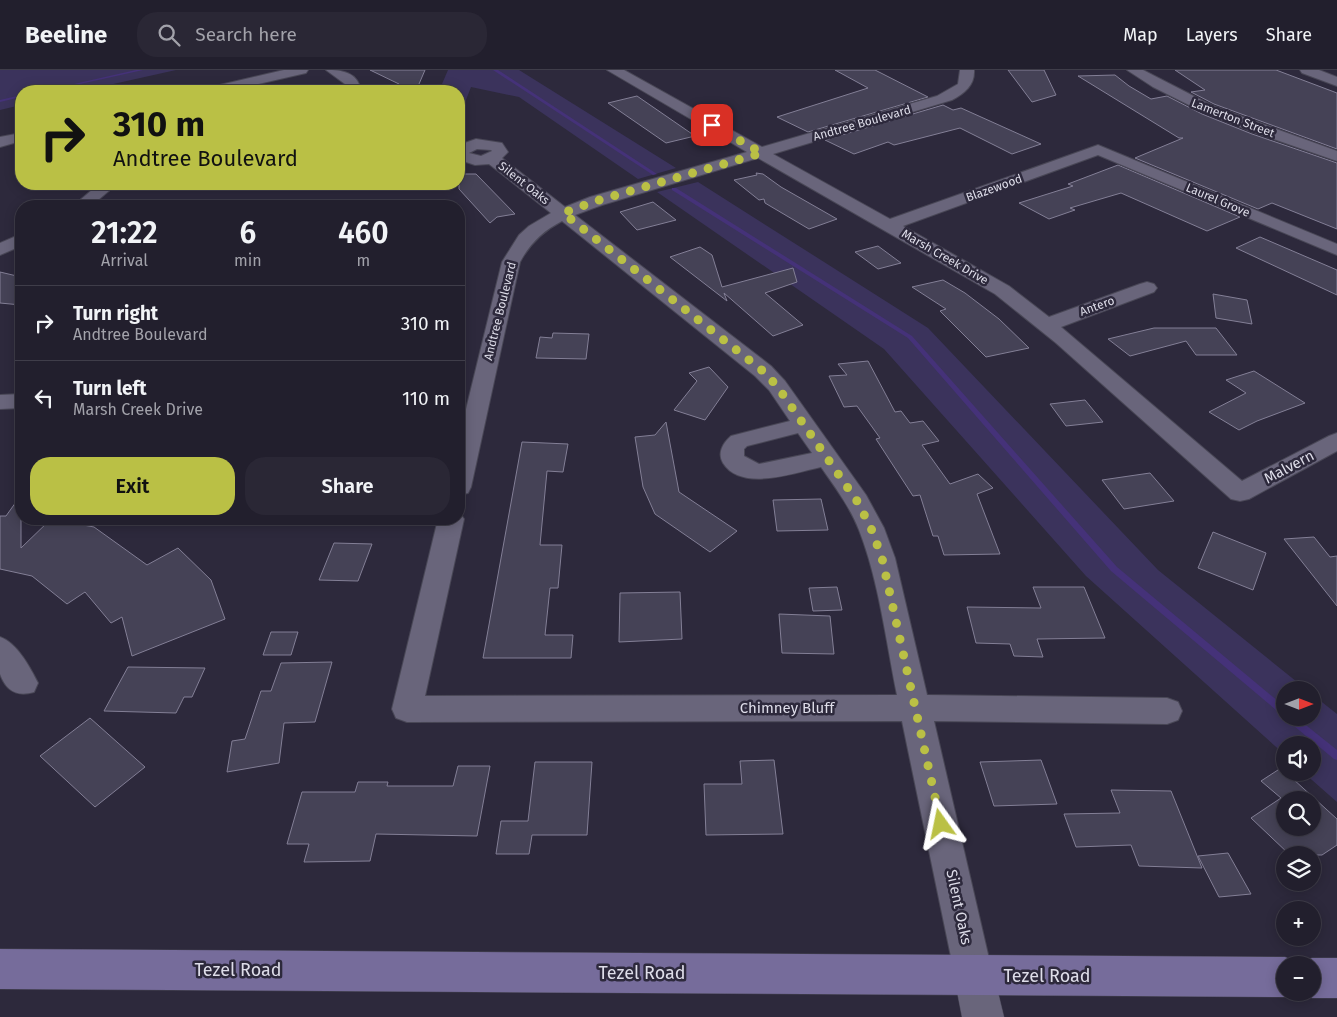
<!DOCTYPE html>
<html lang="en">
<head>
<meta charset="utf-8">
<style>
  body { margin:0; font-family:"Fira Sans",sans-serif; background:#2a2735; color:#f1f3f6; height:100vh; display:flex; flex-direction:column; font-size:19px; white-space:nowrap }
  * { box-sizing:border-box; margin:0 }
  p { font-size:16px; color:#a2a2aa }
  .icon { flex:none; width:28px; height:28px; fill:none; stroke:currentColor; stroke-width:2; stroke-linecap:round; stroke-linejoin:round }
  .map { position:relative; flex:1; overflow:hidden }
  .panel { position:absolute; left:15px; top:130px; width:450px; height:325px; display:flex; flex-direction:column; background:#221f2d; border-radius:20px; box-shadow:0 2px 12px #0003,0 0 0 1px #3f3d49 }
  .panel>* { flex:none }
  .banner { position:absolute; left:15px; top:15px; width:450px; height:105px; border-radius:20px; box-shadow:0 2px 12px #0003,0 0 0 1px #3f3d49; background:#bac045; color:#111; overflow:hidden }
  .needle { width:32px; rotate:90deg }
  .fabs { position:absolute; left:1276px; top:611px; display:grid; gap:10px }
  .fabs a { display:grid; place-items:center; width:45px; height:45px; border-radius:50%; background:#221f2d; box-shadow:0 2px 12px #0003,0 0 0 1px #3f3d49; font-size:25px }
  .pin { position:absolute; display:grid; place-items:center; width:42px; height:42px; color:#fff; margin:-21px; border-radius:10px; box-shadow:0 2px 8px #0006 }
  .me { position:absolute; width:55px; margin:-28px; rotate:348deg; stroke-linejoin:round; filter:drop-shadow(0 0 4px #0008) }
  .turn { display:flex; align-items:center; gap:18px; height:105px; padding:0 15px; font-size:22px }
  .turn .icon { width:65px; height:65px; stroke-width:2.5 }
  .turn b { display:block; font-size:35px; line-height:42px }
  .eta { display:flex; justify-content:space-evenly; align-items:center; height:85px; text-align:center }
  .eta b { font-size:30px; font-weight:600; line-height:35px }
  .action { display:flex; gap:10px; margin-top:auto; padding:10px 15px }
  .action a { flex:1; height:58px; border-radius:20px; background:#bac045; color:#111; font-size:20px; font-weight:600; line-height:58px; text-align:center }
  .action a+a { background:#2a2735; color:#f1f3f6 }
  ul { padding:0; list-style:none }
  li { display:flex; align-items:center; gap:15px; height:75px; padding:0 15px; border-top:1px solid #3f3d49 }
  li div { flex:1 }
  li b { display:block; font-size:19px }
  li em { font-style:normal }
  header { display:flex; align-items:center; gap:30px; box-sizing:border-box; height:70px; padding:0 25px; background:#221f2d; border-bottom:1px solid #3f3d49 }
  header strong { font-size:24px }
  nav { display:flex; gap:28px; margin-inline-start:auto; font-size:18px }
  .search { width:350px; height:45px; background:#2a2735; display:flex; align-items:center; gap:12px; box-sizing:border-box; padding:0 18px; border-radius:20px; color:#a2a2aa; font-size:19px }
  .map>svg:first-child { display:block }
  .green { fill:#3b335c }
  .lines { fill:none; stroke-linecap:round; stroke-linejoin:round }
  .stream { fill:#453279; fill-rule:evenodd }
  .building { fill:#454256; stroke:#837f96; fill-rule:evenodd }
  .minor-casing { stroke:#494756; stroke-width:2 }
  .tertiary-casing { stroke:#494756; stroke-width:1 }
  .secondary-casing { stroke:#494756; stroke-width:1 }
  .minor { fill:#69657b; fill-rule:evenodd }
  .tertiary { fill:#69657b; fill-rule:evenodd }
  .secondary { fill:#766c9b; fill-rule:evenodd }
  .route { stroke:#bac045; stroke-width:9; stroke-dasharray:0 16.2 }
  .labels { text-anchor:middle; stroke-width:5; stroke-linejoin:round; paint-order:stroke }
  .far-street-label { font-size:12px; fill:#dedde9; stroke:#2d293c }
  .street-label { font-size:15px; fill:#dedde9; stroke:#2d293c }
  .near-street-label { font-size:18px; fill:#dedde9; stroke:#2d293c }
</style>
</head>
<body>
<header>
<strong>Beeline</strong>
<div class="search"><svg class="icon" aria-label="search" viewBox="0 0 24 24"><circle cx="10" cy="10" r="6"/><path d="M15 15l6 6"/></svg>Search here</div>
<nav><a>Map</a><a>Layers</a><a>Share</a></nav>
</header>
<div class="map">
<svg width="1337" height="947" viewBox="0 0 1337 947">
  <rect width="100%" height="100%" fill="#2d293c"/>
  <path class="green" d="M0,0H176L82,21H21V35L0,40Z
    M448,0H519L676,98L638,109L519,27L471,17L459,48V21H439Z
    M698,112L928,258L1158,500L1307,620H1285V648H1312L1313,625L1337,644V732L1304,703L1312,702V675H1285V685L1086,506L884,279L657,122Z"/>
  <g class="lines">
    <path class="stream" d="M136,0H143L49,21H43Z
      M493,0H498L657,104L653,105Z
      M21,25V27L0,32V30Z
      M672,118H676L912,266L1117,497L1285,637V646L1282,645L1111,501L908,268L672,120Z
      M1287,648H1297L1337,680V690L1334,689L1288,651Z"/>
  </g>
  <path class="building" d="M370,0H425L416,21H396L399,14Z
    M835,0H875L928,27L808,62L777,47L868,18Z
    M1008,0H1044L1056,25L1032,32Z
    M1175,0H1276L1337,23V79L1214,34L1191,22L1205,20Z
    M1115,5L1129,16L1151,29L1167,26L1202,44L1252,64L1337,93V159L1272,133L1258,139L1135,88L1183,68H1179L1078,6Z
    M637,26L695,66L666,73L608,33Z
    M943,35L953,40L961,38L1041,74L1012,84L960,58L894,75L888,72L854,84L825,70Z
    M1118,95L1240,147L1207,161L1121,123L1070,138L1075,140L1049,149L1019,133L1073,116L1068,114Z
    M756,103L763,104L781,117L837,149L809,159L765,133L764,129L759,130L734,110L757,105Z
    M459,104H476L515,144L497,147L490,153L459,119Z
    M653,132L676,150L637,160L620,142Z
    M1260,167L1337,200V225L1236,178Z
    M878,176L901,193L878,199L855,182Z
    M700,177L712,185L722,217L793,198L797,212L765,223L803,255L773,266L724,223L727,231L670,187Z
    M0,202L21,207V235L0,233Z
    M943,210L965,223L999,249L1029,278L986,287L940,241L946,239L912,217Z
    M1213,224L1247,230L1252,254L1216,248Z
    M1154,258H1216L1237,285H1196L1186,271L1130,286L1108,269Z
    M553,263L589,264L586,289L536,288L540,267L552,268Z
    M868,291L895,342L901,341L910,353L923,351L939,371L922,375L950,414L978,404L993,418L977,424L1000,484L944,485L938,466H933L920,425L913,426L876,369L880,368L857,336L844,337L829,306L847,305L838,294Z
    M709,297L728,317L705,350L674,340L697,311L689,303Z
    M1254,301L1305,333L1257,351L1239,360L1209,342L1246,323L1226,310Z
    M1085,330L1103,352L1066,356L1050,334Z
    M666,352L679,422L737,461L710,482L655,444L643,417L635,367L655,365Z
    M522,372L568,374L563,402L547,401L540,475H562L558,518H550L545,565H573L571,588H483Z
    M1150,403L1174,431L1124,439L1102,410Z
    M21,425V478L51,449L94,457L147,495L178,478L211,510L225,549L132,586L122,547L111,553L85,522L67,534L32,506L0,499V446H6Z
    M821,429L828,460L777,461L773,430Z
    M1213,462L1266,483L1253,520L1198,498Z
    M1314,467L1330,487L1337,486V536L1284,469Z
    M334,473L372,474L358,511L319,510Z
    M837,517L842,540L813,541L809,518Z
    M1033,517H1084L1105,568L1037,569L1043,587L1014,586L1010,574L976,573L967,537L1041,538Z
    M680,522L682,569L619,572L620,523Z
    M779,544L830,546L834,584L782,583Z
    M271,562H298L291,585H263Z
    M332,592L315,652L284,653L279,693L227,702L232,671L245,669L261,621H271L281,593Z
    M128,597L205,598L192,627H184L176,643L104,641Z
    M90,648L145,697L95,737L40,686Z
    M774,690L783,764L706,765L704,714H742L740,691Z
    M1041,690L1057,734L994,736L980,692Z
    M535,692H592L587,765H532L529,784H496L501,751H528Z
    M458,696H490L477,766L376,764L370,791L304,792L309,774H287L302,722H355L358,712H388L387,716H453Z
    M1281,698L1337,749V775L1322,785H1290L1251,748L1281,728L1261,711ZM1285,730H1312V758H1285Z
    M1111,720L1171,721L1202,798L1139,796L1131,775L1076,777L1064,744L1120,743Z
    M1228,783L1251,824L1219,827L1198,786Z"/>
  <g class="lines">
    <defs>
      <path id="minor" d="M284,0H308L306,3L228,21H205L207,18Z
        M326,0C342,0 358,2 361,21H347L345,14Z
        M607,0H624L762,77L937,26L958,14L960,0H974C975,15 965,23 952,30L773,84L890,149L1098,75L1337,174V185L1098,85L903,156L1009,216L1049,247L1140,214L1147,212L1154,214L1157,218L1154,222L1061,257L1242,411L1329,366L1337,363V381L1249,429L1240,431L1231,429L1056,273L995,224L758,88L602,135L575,145L771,296L785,311L866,425L884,458L895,488L927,625L1167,628L1178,632L1182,641L1178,650L1167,654L934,651L993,906L988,920L974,925L960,920L955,906L902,651L407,652L396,648L392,639L438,449H459V442L464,449L425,626L897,625C886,571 879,511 859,460C850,437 835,417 821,397C794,403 741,422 723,393C717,383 723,373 731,366L790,351L769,320L755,306L562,151C543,161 530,173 520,192L471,417L468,423L459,425V368L502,192L519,165L529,156L551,143L489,94L475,95L460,90L459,75L476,69L502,73L508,82L502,88L565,137L590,127L747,82ZM477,79L491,80L492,81L481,86L469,83ZM798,363L812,383L759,394L744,386V379L747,376Z
        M1127,0H1143L1213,36L1337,81V91L1253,62L1203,42L1153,17Z
        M1300,0H1319L1337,7V16L1302,3Z
        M21,63V71L0,77V67Z
        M99,114H117L91,136H73Z
        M21,164V176L0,185V173Z
        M21,324V338L0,339V325Z
        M0,567C17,573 30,597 38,613L34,622C17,627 6,621 0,604C0,594 0,578 0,567Z"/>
      <path id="tertiary" d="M974,886L988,892L994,906L1004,947H962L954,906L960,892Z"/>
      <path id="secondary" d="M0,879L1285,887L1299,893L1312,888H1337V928H1312L1299,922H1312V895H1285V922H1296L1285,927L0,919Z"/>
    </defs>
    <use href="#minor" class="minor-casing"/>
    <use href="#tertiary" class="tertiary-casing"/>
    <use href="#secondary" class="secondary-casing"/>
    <use href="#minor" class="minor"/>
    <use href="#tertiary" class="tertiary"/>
    <use href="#secondary" class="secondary"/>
  </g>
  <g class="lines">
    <path class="route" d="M712,55L762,83L596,131L563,143L763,301L777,316L857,431L871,458L882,488L941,754"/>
  </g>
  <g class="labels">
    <g class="far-street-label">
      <text transform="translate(1233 48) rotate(21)" y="4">Lamerton Street</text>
      <text transform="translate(862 53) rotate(-16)" y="4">Andtree Boulevard</text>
      <text transform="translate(524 113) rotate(38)" y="4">Silent Oaks</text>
      <text transform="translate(994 118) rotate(-20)" y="4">Blazewood</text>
      <text transform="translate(1218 130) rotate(23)" y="4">Laurel Grove</text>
      <text transform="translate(945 187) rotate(30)" y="4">Marsh Creek Drive</text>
      <text transform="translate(1097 236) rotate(-20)" y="4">Antero</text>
      <text transform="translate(500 241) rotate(-76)" y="4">Andtree Boulevard</text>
    </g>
    <g class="street-label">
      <text transform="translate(1289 397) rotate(-28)" y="5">Malvern</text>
      <text x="787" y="643">Chimney Bluff</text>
      <text transform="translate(959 837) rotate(78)" y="5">Silent Oaks</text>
    </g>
    <g class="near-street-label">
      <text x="238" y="906">Tezel Road</text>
      <text x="642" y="909">Tezel Road</text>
      <text x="1047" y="912">Tezel Road</text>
    </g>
  </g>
</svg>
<div class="fabs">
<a><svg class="needle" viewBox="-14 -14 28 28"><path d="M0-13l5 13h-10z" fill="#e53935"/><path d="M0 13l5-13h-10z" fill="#a2a2aa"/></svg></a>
<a><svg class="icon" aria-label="sound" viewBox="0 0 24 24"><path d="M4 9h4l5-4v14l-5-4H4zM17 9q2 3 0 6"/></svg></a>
<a><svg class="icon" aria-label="search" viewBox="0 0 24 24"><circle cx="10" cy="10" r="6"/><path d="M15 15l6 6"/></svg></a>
<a><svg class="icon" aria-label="layers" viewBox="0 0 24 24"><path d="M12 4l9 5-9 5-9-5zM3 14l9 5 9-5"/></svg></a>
<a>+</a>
<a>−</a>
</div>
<div class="pin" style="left:712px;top:55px;background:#d93025"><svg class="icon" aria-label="arrive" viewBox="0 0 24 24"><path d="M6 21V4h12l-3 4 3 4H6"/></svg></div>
<svg class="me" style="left:941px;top:754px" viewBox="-20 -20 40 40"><path d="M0-17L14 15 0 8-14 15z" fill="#bac045" stroke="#fff" stroke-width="4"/></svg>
<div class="banner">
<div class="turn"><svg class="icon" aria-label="right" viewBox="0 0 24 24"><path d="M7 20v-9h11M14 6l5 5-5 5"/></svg><div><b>310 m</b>Andtree Boulevard</div></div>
</div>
<section class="panel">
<div class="eta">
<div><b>21:22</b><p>Arrival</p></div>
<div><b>6</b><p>min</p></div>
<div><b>460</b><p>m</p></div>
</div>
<ul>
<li><svg class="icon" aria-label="right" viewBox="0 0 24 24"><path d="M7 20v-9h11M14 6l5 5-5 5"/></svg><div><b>Turn right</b><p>Andtree Boulevard</p></div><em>310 m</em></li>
<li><svg class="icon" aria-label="left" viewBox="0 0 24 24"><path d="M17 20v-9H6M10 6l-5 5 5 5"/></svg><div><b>Turn left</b><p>Marsh Creek Drive</p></div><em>110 m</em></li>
</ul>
<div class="action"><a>Exit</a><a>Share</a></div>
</section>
</div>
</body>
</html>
